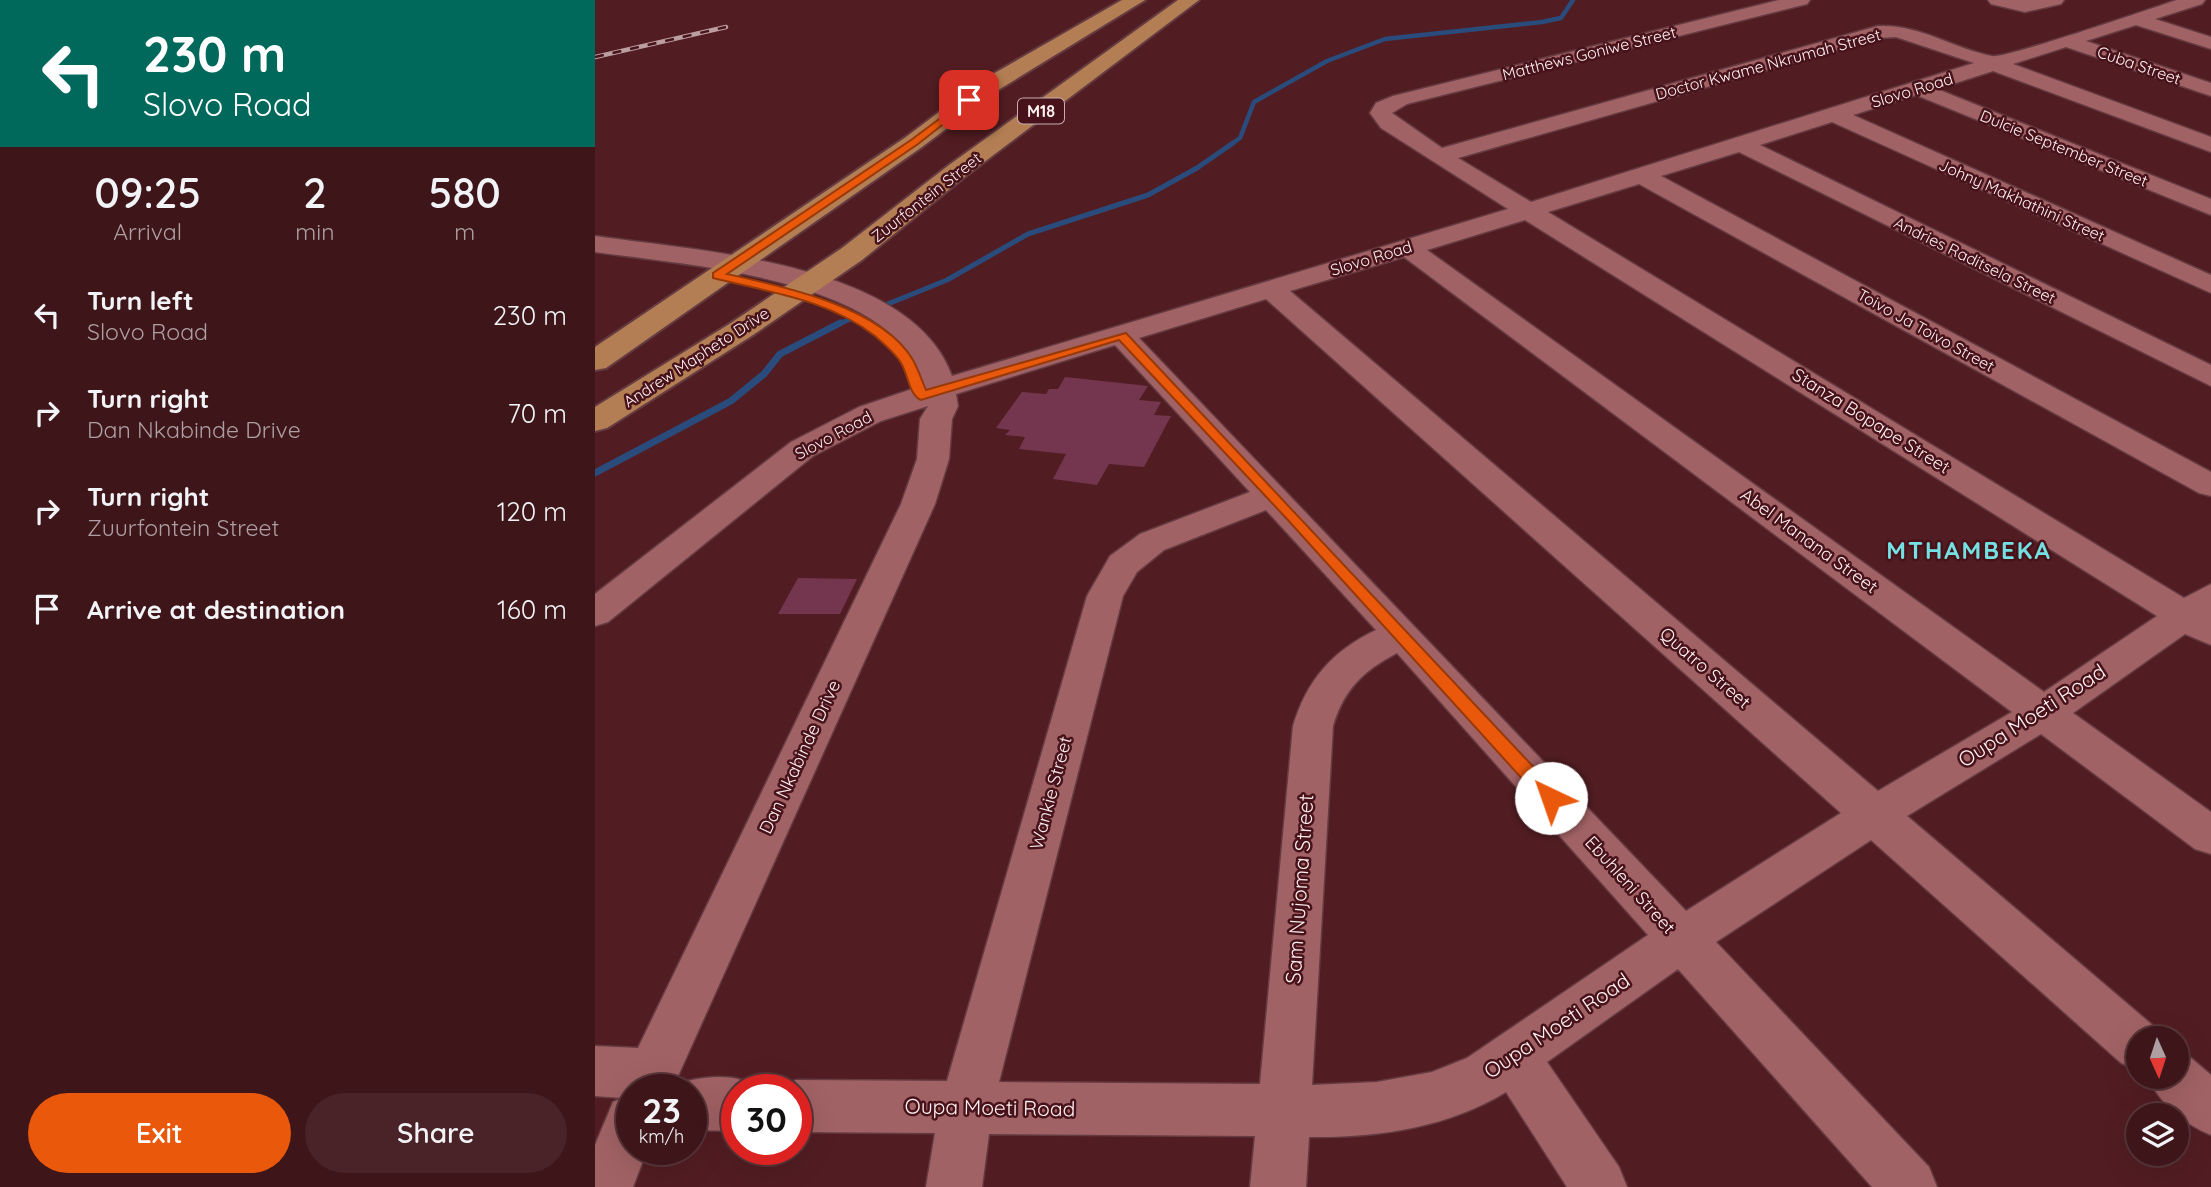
<!DOCTYPE html>
<html lang="en">
<head>
<meta charset="utf-8">
<style>
  body { margin:0; font-family:Quicksand,sans-serif; background:#492327; color:#f1f3f6; height:100vh; display:flex; flex-direction:column; font-size:26px; white-space:nowrap }
  * { box-sizing:border-box; margin:0 }
  p { font-size:23px; color:#ad9fa2 }
  .icon { flex:none; width:38px; height:38px; fill:none; stroke:currentColor; stroke-width:2; stroke-linecap:round; stroke-linejoin:round }
  .map { position:relative; flex:1; overflow:hidden }
  .sheet { display:flex; flex-direction:column; background:#3e161a; width:595px }
  .sheet>* { flex:none }
  .top-card { background:#00695c; color:#fff; overflow:hidden }
  .needle { width:46px; rotate:177deg }
  .controls { position:absolute; left:1531px; top:1026px; display:grid; gap:14px }
  .controls a { display:grid; place-items:center; width:63px; height:63px; border-radius:50%; background:#3e161a; box-shadow:0 7px 28px #0002,0 0 0 2px #573539; font-size:35px }
  .speed { position:absolute; left:21px; top:1074px; display:flex; gap:14px; font-size:35px; font-weight:700; text-align:center }
  .speed>* { display:grid; place-content:center; width:91px; height:91px; border-radius:50%; background:#3e161a; box-shadow:0 7px 28px #0002,0 0 0 2px #573539; line-height:1 }
  .speed small { font-size:18px; font-weight:400 }
  .speed .limit { border:10px solid #d22; background:#fff; color:#111 }
  .pin { position:absolute; display:grid; place-items:center; width:60px; height:60px; color:#fff; margin:-30px; border-radius:14px; box-shadow:0 4px 10px #0006 }
  .me { position:absolute; width:77px; margin:-38px; rotate:318deg; stroke-linejoin:round; filter:drop-shadow(0 0 5px #0008) }
  .turn { display:flex; align-items:center; gap:24px; height:147px; padding:0 28px; font-size:32px }
  .turn .icon { width:91px; height:91px; stroke-width:2.5 }
  .turn b { display:block; font-size:49px; line-height:60px }
  .eta { display:flex; justify-content:space-evenly; align-items:center; height:119px; text-align:center }
  .eta b { font-size:42px; font-weight:600; line-height:49px }
  .action { display:flex; gap:14px; margin-top:auto; padding:14px 28px }
  .action a { flex:1; height:80px; border-radius:42px; background:#ea580c; color:#fff; font-size:28px; font-weight:600; line-height:80px; text-align:center }
  .action a+a { background:#492327; color:#f1f3f6 }
  ul { padding:0; list-style:none }
  li { display:flex; align-items:center; gap:21px; height:98px; padding:0 28px }
  li div { flex:1 }
  li b { display:block; font-size:26px }
  li em { font-style:normal }
  main { display:flex; flex:1; min-height:0 }
  .map>svg:first-child { display:block }
  .lines { fill:none; stroke-linecap:round; stroke-linejoin:round }
  .stream-far2 { stroke:#294c7d; stroke-width:4.5 }
  .stream-far1 { stroke:#294c7d; stroke-width:5 }
  .stream { stroke:#294c7d; stroke-width:7 }
  .building { fill:#74364f }
  .minor-casing { stroke:#653b42; stroke-width:3 }
  .major-casing { stroke:#653b42; stroke-width:4 }
  .minor { fill:#a16265; fill-rule:evenodd }
  .major { fill:#b37e53; fill-rule:evenodd }
  .rail-casing { stroke:#bc9ea0; stroke-width:4.5 }
  .rail { stroke:#471219; stroke-width:2.5; stroke-dasharray:9; stroke-linecap:butt }
  .route { fill:#ea580c; stroke:#983908; stroke-width:2 }
  .labels { text-anchor:middle; stroke-width:5; stroke-linejoin:round; paint-order:stroke }
  .far-street-label { font-size:16px; fill:#fff0f0; stroke:#471219 }
  .shield { fill:#471219; stroke:#c8adb0; stroke-width:2 }
  .shield-label { font-size:16px; font-weight:bold; fill:#fff0f0 }
  .street-label { font-size:18px; fill:#fff0f0; stroke:#471219 }
  .near-street-label { font-size:21px; fill:#fff0f0; stroke:#471219 }
  .district-label { font-size:24px; font-weight:bold; letter-spacing:2px; fill:#74e0e2; stroke:#471219 }
</style>
</head>
<body>
<main>
<section class="sheet">
<div class="top-card">
<div class="turn"><svg class="icon" aria-label="left" viewBox="0 0 24 24"><path d="M17 20v-9H6M10 6l-5 5 5 5"/></svg><div><b>230 m</b>Slovo Road</div></div>
</div>
<div class="eta">
<div><b>09:25</b><p>Arrival</p></div>
<div><b>2</b><p>min</p></div>
<div><b>580</b><p>m</p></div>
</div>
<ul>
<li><svg class="icon" aria-label="left" viewBox="0 0 24 24"><path d="M17 20v-9H6M10 6l-5 5 5 5"/></svg><div><b>Turn left</b><p>Slovo Road</p></div><em>230 m</em></li>
<li><svg class="icon" aria-label="right" viewBox="0 0 24 24"><path d="M7 20v-9h11M14 6l5 5-5 5"/></svg><div><b>Turn right</b><p>Dan Nkabinde Drive</p></div><em>70 m</em></li>
<li><svg class="icon" aria-label="right" viewBox="0 0 24 24"><path d="M7 20v-9h11M14 6l5 5-5 5"/></svg><div><b>Turn right</b><p>Zuurfontein Street</p></div><em>120 m</em></li>
<li><svg class="icon" aria-label="arrive" viewBox="0 0 24 24"><path d="M6 21V4h12l-3 4 3 4H6"/></svg><div><b>Arrive at destination</b></div><em>160 m</em></li>
</ul>
<div class="action"><a>Exit</a><a>Share</a></div>
</section>
<div class="map">
<svg width="1616" height="1187" viewBox="0 0 1616 1187">
  <rect width="100%" height="100%" fill="#521d22"/>
  <g class="lines">
    <path class="stream-far2" d="M635,145L645,138L659,102L732,61L790,39L947,22L966,18L978,0"/>
    <path class="stream-far1" d="M241,325L352,280L433,234L553,195L602,168L638,143"/>
    <path class="stream" d="M0,473L136,401L169,374L185,354L245,323"/>
  </g>
  <path class="building" d="M470,377L553,386L544,400L566,402L559,415L576,416L549,467L514,464L502,485L458,479L471,454L424,449L430,437L410,435L415,430L401,428L427,392L451,394L454,389H463Z
    M203,578L262,579L245,614H183Z"/>
  <g class="lines">
    <defs>
      <path id="minor" d="M1184,0H1215L1212,4L812,104L797,113L847,148L1283,26C1325,24 1357,48 1397,56C1410,59 1557,8 1582,0H1610L1607,4L1560,19L1616,37V49L1541,25L1491,41L1616,83V96L1471,47L1418,64L1616,137V152L1398,71L1342,89L1616,199V215L1321,95L1258,115L1616,275V293L1237,122L1165,145L1616,365V386L1144,152L1066,176L1616,472V496L1604,493L1044,184L953,212L1589,598L1616,584V645L1590,634L1478,713L1616,812V854L1600,849L1446,734L1312,816L1562,1029L1566,1038H1544V1070L1526,1063L1276,840L1121,942L1334,1167L1342,1187H1277L1083,969L952,1062L1024,1167L1032,1187H972L911,1092C852,1128 781,1138 714,1137L711,1187H655L660,1136L394,1134L387,1187H331L340,1133L201,1132V1090H181L201,1080L352,1081L492,596L515,556L545,534L655,492L520,345L361,394L363,406L357,419L354,459L340,504L79,1085C100,1077 147,1070 162,1090H142V1131L96,1130V1090H37V1150H52L38,1187H0V1145L18,1102L27,1098L0,1096V1046L43,1048L306,504L322,459L325,419L333,406L286,421L218,456L13,622L0,626V594L196,442L264,407L329,385C303,278 90,265 0,252V236C102,251 316,262 357,376L913,209L786,128L775,113L781,103L798,96ZM1301,37L1379,63L936,202L863,158L1284,38ZM930,220L1562,616L1449,692L832,250ZM809,257L1417,712L1283,791L695,291ZM671,299L1246,813L1091,911L544,338ZM671,510L781,630C737,651 712,680 698,726L665,1084L404,1082L528,596L542,572L569,550ZM802,653L1053,935L872,1058L837,1072L782,1082L717,1085L738,726C749,689 768,671 802,653Z
        M1393,0H1469L1466,4L1430,12L1396,4Z
        M1582,1053L1596,1058L1616,1075V1135C1589,1124 1564,1103 1552,1076H1582Z"/>
      <path id="major" d="M527,0H550L400,92L327,147L11,368L0,370V347L311,137L384,82Z
        M583,0H604L372,175L267,260L158,335L12,428L0,431V407L136,323L247,248L354,165Z"/>
    </defs>
    <use href="#minor" class="minor-casing"/>
    <use href="#major" class="major-casing"/>
    <use href="#minor" class="minor"/>
    <use href="#major" class="major"/>
    <defs>
      <path id="rail" d="M0,57L131,27"/>
    </defs>
    <use href="#rail" class="rail-casing"/>
    <use href="#rail" class="rail"/>
  </g>
  <path class="route" d="M371,99L379,100L323,144L132,274C187,286 287,307 318,360C323,369 327,381 331,390L531,333L962,792L965,798L962,803H949L691,518L524,340L326,400C314,395 313,374 306,363C301,354 288,343 280,336C233,299 173,292 118,278V273L316,140Z"/>
  <g class="labels">
    <g class="far-street-label">
      <text transform="translate(994 53) rotate(-14)" y="6">Matthews Goniwe Street</text>
      <text transform="translate(1173 64) rotate(-15)" y="6">Doctor Kwame Nkrumah Street</text>
      <text transform="translate(1544 65) rotate(19)" y="6">Cuba Street</text>
      <text transform="translate(1317 90) rotate(-17)" y="6">Slovo Road</text>
      <text transform="translate(1469 148) rotate(22)" y="6">Dulcie September Street</text>
      <text transform="translate(331 197) rotate(-38)" y="6">Zuurfontein Street</text>
      <text transform="translate(1427 200) rotate(24)" y="6">Johny Makhathini Street</text>
      <text transform="translate(776 258) rotate(-17)" y="6">Slovo Road</text>
      <text transform="translate(1380 260) rotate(26)" y="6">Andries Raditsela Street</text>
      <text transform="translate(1331 330) rotate(29)" y="6">Toivo Ja Toivo Street</text>
      <text transform="translate(101 357) rotate(-33)" y="6">Andrew Mapheto Drive</text>
      <text transform="translate(238 435) rotate(-28)" y="6">Slovo Road</text>
    </g>
    <rect class="shield" x="423" y="98.5" width="46" height="25" rx="5"/>
    <g class="shield-label">
      <text x="446" y="117">M18</text>
    </g>
    <g class="street-label">
      <text transform="translate(1276 421) rotate(32)" y="6">Stanza Bopape Street</text>
      <text transform="translate(1214 541) rotate(36)" y="6">Abel Manana Street</text>
      <text transform="translate(1110 668) rotate(41)" y="6">Quatro Street</text>
      <text transform="translate(205 757) rotate(-65)" y="6">Dan Nkabinde Drive</text>
      <text transform="translate(456 793) rotate(-75)" y="6">Wankie Street</text>
      <text transform="translate(1035 885) rotate(48)" y="6">Ebuhleni Street</text>
    </g>
    <g class="near-street-label">
      <text transform="translate(1437 716) rotate(-33)" y="7">Oupa Moeti Road</text>
      <text transform="translate(705 889) rotate(-86)" y="7">Sam Nujoma Street</text>
      <text transform="translate(962 1026) rotate(-34)" y="7">Oupa Moeti Road</text>
      <text transform="translate(395 1108) rotate(1)" y="7">Oupa Moeti Road</text>
    </g>
    <g class="district-label">
      <text x="1374" y="559">MTHAMBEKA</text>
    </g>
  </g>
</svg>
<div class="controls">
<a><svg class="needle" viewBox="-14 -14 28 28"><path d="M0-13l5 13h-10z" fill="#e53935"/><path d="M0 13l5-13h-10z" fill="#ad9fa2"/></svg></a>
<a><svg class="icon" aria-label="layers" viewBox="0 0 24 24"><path d="M12 4l9 5-9 5-9-5zM3 14l9 5 9-5"/></svg></a>
</div>
<div class="speed"><div>23<small>km/h</small></div><div class="limit">30</div></div>
<div class="pin" style="left:374px;top:100px;background:#d93025"><svg class="icon" aria-label="arrive" viewBox="0 0 24 24"><path d="M6 21V4h12l-3 4 3 4H6"/></svg></div>
<svg class="me" style="left:956px;top:798px" viewBox="-20 -20 40 40"><circle r="19" fill="#fff"/><path d="M0-13L10 11 0 6-10 11z" fill="#ea580c"/></svg>
</div>
</main>
</body>
</html>
